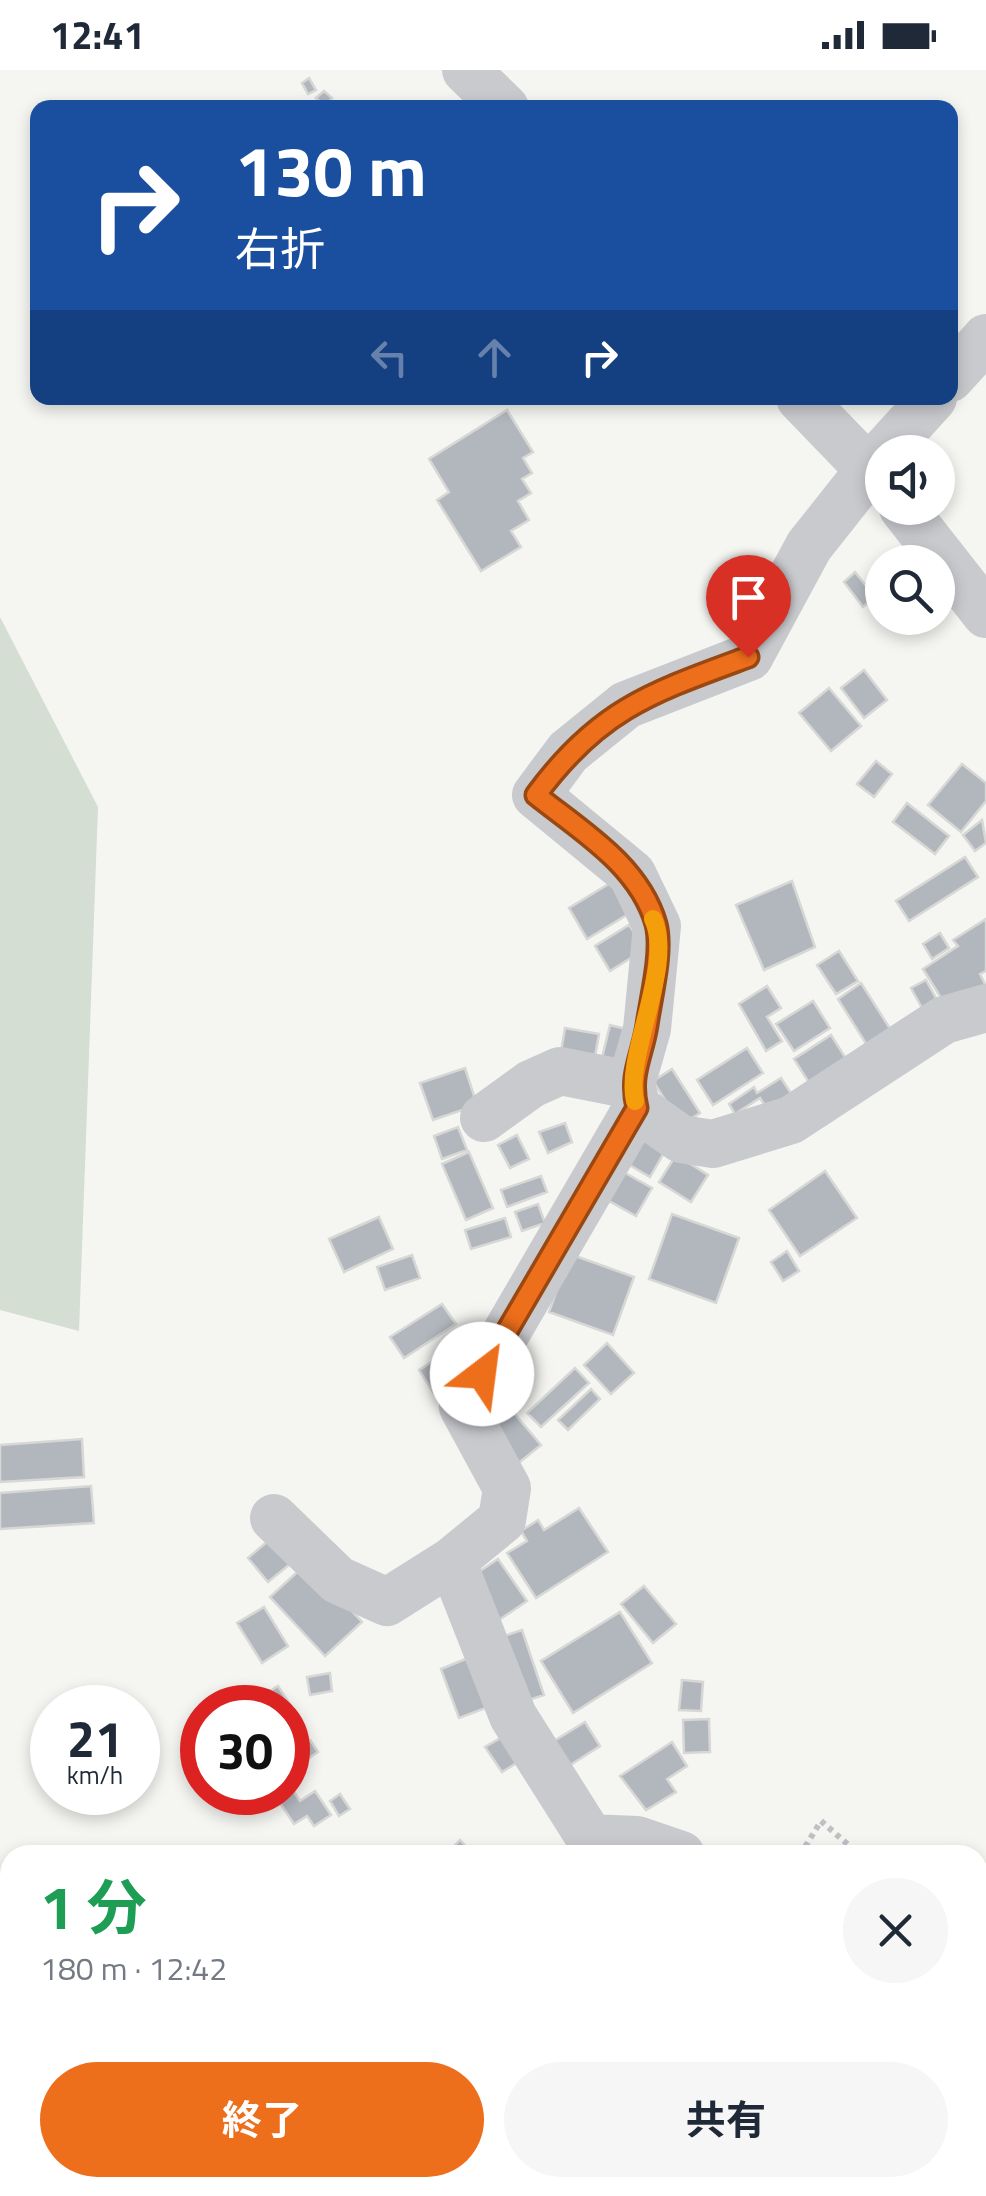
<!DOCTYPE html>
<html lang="ja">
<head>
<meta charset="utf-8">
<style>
  body { margin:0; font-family:"Titillium Web","Noto Sans JP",sans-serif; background:#f6f6f7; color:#1f2937; height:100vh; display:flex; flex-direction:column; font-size:38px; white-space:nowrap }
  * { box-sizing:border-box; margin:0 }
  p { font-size:32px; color:#747a83 }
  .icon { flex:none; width:55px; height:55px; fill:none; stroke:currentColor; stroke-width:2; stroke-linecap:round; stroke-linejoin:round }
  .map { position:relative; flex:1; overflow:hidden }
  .details { position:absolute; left:0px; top:1775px; width:988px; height:352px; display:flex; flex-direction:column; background:#fff; border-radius:30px 30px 0 0; box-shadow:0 5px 15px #0003 }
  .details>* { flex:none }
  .banner { position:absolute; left:30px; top:30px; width:928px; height:305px; border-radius:20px; box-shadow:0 5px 15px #0003; background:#1a4fa0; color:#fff; overflow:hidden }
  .buttons { position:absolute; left:865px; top:365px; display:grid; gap:20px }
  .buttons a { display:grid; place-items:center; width:90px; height:90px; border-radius:50%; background:#fff; box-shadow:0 5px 15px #0003; font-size:50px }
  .speed { position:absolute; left:30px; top:1615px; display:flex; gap:20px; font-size:50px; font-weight:700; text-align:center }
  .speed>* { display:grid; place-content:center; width:130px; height:130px; border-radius:50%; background:#fff; box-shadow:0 5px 15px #0003; line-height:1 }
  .speed small { font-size:25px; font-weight:400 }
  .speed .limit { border:15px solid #d22; background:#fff; color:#111 }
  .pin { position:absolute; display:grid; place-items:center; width:85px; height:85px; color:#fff; margin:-102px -42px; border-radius:50% 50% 50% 0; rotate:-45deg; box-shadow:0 0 10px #0007 }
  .pin .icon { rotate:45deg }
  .me { position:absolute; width:110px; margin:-55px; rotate:30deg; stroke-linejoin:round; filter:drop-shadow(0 0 8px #0008) }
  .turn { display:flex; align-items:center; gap:35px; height:210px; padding:0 40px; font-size:45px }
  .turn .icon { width:130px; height:130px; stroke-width:2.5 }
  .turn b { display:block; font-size:70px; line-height:85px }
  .lanes { display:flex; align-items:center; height:95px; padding:0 40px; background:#0003; justify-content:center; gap:50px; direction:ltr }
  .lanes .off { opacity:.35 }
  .round { display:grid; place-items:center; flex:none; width:105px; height:105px; border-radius:52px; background:#f6f6f7 }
  .head { display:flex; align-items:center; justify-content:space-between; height:170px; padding:0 40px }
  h1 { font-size:60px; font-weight:700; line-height:75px; color:#1e9e55 }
  .action { display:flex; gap:20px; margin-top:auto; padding:20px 40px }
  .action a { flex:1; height:115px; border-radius:60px; background:#ed6e1b; color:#fff; font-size:40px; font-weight:700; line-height:115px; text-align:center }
  .action a+a { background:#f6f6f7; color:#1f2937 }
  .status { display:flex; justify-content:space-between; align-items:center; height:70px; padding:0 50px; background:#fff; direction:ltr }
  .status svg { height:28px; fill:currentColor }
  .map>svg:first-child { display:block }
  .green { fill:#d5ded3 }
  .building { fill:#b2b7be; stroke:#d7d7d5; stroke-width:2.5 }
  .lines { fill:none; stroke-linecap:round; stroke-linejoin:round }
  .path { stroke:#bfc0c3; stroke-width:6; stroke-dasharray:5 5; stroke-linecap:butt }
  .minor { stroke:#c8cace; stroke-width:48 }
  .route-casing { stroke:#9a4812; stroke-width:25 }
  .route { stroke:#ed6e1b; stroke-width:18 }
  .slow { stroke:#f59e0b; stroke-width:18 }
</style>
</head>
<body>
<div class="status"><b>12:41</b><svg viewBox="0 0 49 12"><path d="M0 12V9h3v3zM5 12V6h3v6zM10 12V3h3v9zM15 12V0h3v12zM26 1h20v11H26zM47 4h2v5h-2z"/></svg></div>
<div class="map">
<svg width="986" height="2126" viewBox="0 0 986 2126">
  <rect width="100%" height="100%" fill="#f5f6f2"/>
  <path class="green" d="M0,547L98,737L79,1261L0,1240Z
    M0,1852L10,1859V2118H81L78,2126H0Z"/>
  <path class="building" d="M309,8L316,20L308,24L302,13Z
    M324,21L332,28L325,36L316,28Z
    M507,340L533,382L523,388L532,403L522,409L531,423L518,431L529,450L511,461L521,477L481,501L437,430L449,422L429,389Z
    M855,502L875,527L863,537L844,512Z
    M864,600L887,630L864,648L841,618Z
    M829,618L861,656L831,681L799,643Z
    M876,691L892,704L874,727L857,714Z
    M962,694L986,713V731L961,762L928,735Z
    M907,733L949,766L935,784L893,752Z
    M982,750L986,773L975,781L963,765Z
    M965,787L978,807L909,851L896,831Z
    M622,806L640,837L587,869L569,838Z
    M792,811L815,877L764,900L736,835Z
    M986,849V901L980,904L986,916L948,939L923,899L958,876L953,870Z
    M629,855L645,879L610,901L595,876Z
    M940,863L949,878L932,889L923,874Z
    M839,881L858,911L836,924L817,895Z
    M926,910L942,939L927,947L911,918Z
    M861,913L894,965L870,980L838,929Z
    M767,916L781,938L767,947L782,971L766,981L739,934Z
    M813,931L830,958L794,981L776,954Z
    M610,955L634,961L623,1006L599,1000Z
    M565,958L599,964L593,998L559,993Z
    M831,965L850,995L813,1019L794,989Z
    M747,978L763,1003L713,1035L697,1010Z
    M465,998L477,1035L433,1050L420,1013Z
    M672,999L700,1043L681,1055L653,1011Z
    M781,1008L796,1031L772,1046L760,1028L735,1044L729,1034L754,1017L757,1023Z
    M565,1053L572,1072L548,1083L539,1062Z
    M458,1057L467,1080L442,1089L434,1066Z
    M636,1064L665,1081L650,1107L621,1090Z
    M517,1065L529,1089L510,1098L498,1075Z
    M469,1082L493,1138L466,1150L442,1094Z
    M676,1085L708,1105L691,1132L659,1112Z
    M618,1099L652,1118L636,1146L602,1127Z
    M825,1101L857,1148L800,1186L769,1140Z
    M541,1106L547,1122L507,1137L501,1120Z
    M538,1134L545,1153L522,1161L515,1142Z
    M672,1144L739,1168L716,1233L649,1209Z
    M379,1147L393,1179L344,1202L329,1169Z
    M505,1148L511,1167L471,1179L465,1160Z
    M787,1181L799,1201L783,1211L771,1192Z
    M570,1184L634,1207L613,1265L549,1242Z
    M412,1185L420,1208L385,1220L377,1197Z
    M442,1234L456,1254L404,1288L390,1267Z
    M607,1273L634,1303L611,1324L584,1295Z
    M448,1282L463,1303L433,1322L419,1300Z
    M575,1298L589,1313L541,1357L527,1343Z
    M591,1319L600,1329L568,1360L558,1350Z
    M503,1330L541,1375L516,1395L479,1349Z
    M82,1369L84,1407L0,1412V1375Z
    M91,1416L94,1453L0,1459V1423Z
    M579,1438L608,1482L536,1528L507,1483L527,1471L521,1461L538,1450L544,1460Z
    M269,1470L290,1494L268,1512L248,1488Z
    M498,1489L527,1531L499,1550L471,1507Z
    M307,1493L362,1552L325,1586L270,1527Z
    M644,1516L676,1554L653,1573L621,1534Z
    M264,1537L288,1576L262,1593L237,1553Z
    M620,1542L652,1593L573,1643L541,1591Z
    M522,1560L544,1625L523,1632L501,1567Z
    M473,1586L491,1636L459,1648L441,1599Z
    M330,1603L332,1621L310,1625L307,1607Z
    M682,1610L703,1612L701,1641L679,1640Z
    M278,1616L291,1636L244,1638Z
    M709,1649L710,1682L684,1683L683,1650Z
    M585,1652L600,1676L564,1699L549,1674Z
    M504,1666L520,1691L502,1702L485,1677Z
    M310,1670L318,1682L303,1692L295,1680Z
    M672,1672L687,1696L667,1709L676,1722L646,1740L620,1706Z
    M293,1720L300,1731L315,1721L331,1745L314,1756L307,1746L294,1754L278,1730Z
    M340,1724L350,1739L339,1746L330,1731Z
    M460,1770L474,1785H445Z
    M980,2077L986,2085V2101L978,2108Z
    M466,2118H489L500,2126H459Z
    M888,2118H926L931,2126H874Z"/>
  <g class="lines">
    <path class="path" d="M800,1785L821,1751L860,1785
      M978,1889L986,1897
      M785,2118L792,2126
      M695,2126L700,2118"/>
    <path class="minor" d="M466,0L505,38
      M950,308L986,268
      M800,328L882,413
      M884,382L933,328
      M882,384L809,476L749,587L626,635L568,682L536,725L632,804L657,856L647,959L631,1015L637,1038L681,1069L713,1074L791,1050L944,950L986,938
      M903,438L986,544
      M637,1038L463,1337L507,1418L502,1450L452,1491L513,1646L590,1768L637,1770L681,1785
      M484,1048L531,1014L560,1001L631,1015
      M274,1448L338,1510L387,1532L452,1491
      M394,2118L396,2126
      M943,2118L950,2126"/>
  </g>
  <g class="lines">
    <defs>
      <path id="route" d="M482,1304L637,1038C629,1004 642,987 647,955C651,927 663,881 656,854C639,795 581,761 536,725C599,639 653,622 748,587"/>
    </defs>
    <use href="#route" class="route-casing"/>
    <use href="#route" class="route"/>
    <path class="slow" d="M635,1031C624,986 675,894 653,849"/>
  </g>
</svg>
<div class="buttons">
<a><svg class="icon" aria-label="sound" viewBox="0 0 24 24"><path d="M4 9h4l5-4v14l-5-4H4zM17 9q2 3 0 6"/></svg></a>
<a><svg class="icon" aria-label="search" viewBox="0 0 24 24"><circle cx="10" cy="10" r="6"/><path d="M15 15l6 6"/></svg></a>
</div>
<div class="speed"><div>21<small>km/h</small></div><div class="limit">30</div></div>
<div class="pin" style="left:748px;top:587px;background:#d93025"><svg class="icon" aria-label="arrive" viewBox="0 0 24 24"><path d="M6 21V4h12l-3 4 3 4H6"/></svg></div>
<svg class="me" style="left:482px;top:1304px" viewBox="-20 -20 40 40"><circle r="19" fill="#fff"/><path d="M0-13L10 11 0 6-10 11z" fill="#ed6e1b"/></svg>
<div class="banner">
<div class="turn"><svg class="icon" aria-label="right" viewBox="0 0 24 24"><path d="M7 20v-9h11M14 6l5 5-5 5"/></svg><div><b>130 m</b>右折</div></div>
<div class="lanes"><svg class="icon off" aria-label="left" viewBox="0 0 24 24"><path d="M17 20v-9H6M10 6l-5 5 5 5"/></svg><svg class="icon off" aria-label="ahead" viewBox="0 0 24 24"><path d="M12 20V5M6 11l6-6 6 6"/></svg><svg class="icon" aria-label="right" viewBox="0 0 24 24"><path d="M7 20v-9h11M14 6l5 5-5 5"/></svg></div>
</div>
<section class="details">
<div class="head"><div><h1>1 分</h1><p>180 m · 12:42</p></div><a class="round"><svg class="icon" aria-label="close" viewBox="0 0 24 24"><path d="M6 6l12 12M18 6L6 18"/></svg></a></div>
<div class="action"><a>終了</a><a>共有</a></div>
</section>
</div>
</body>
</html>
